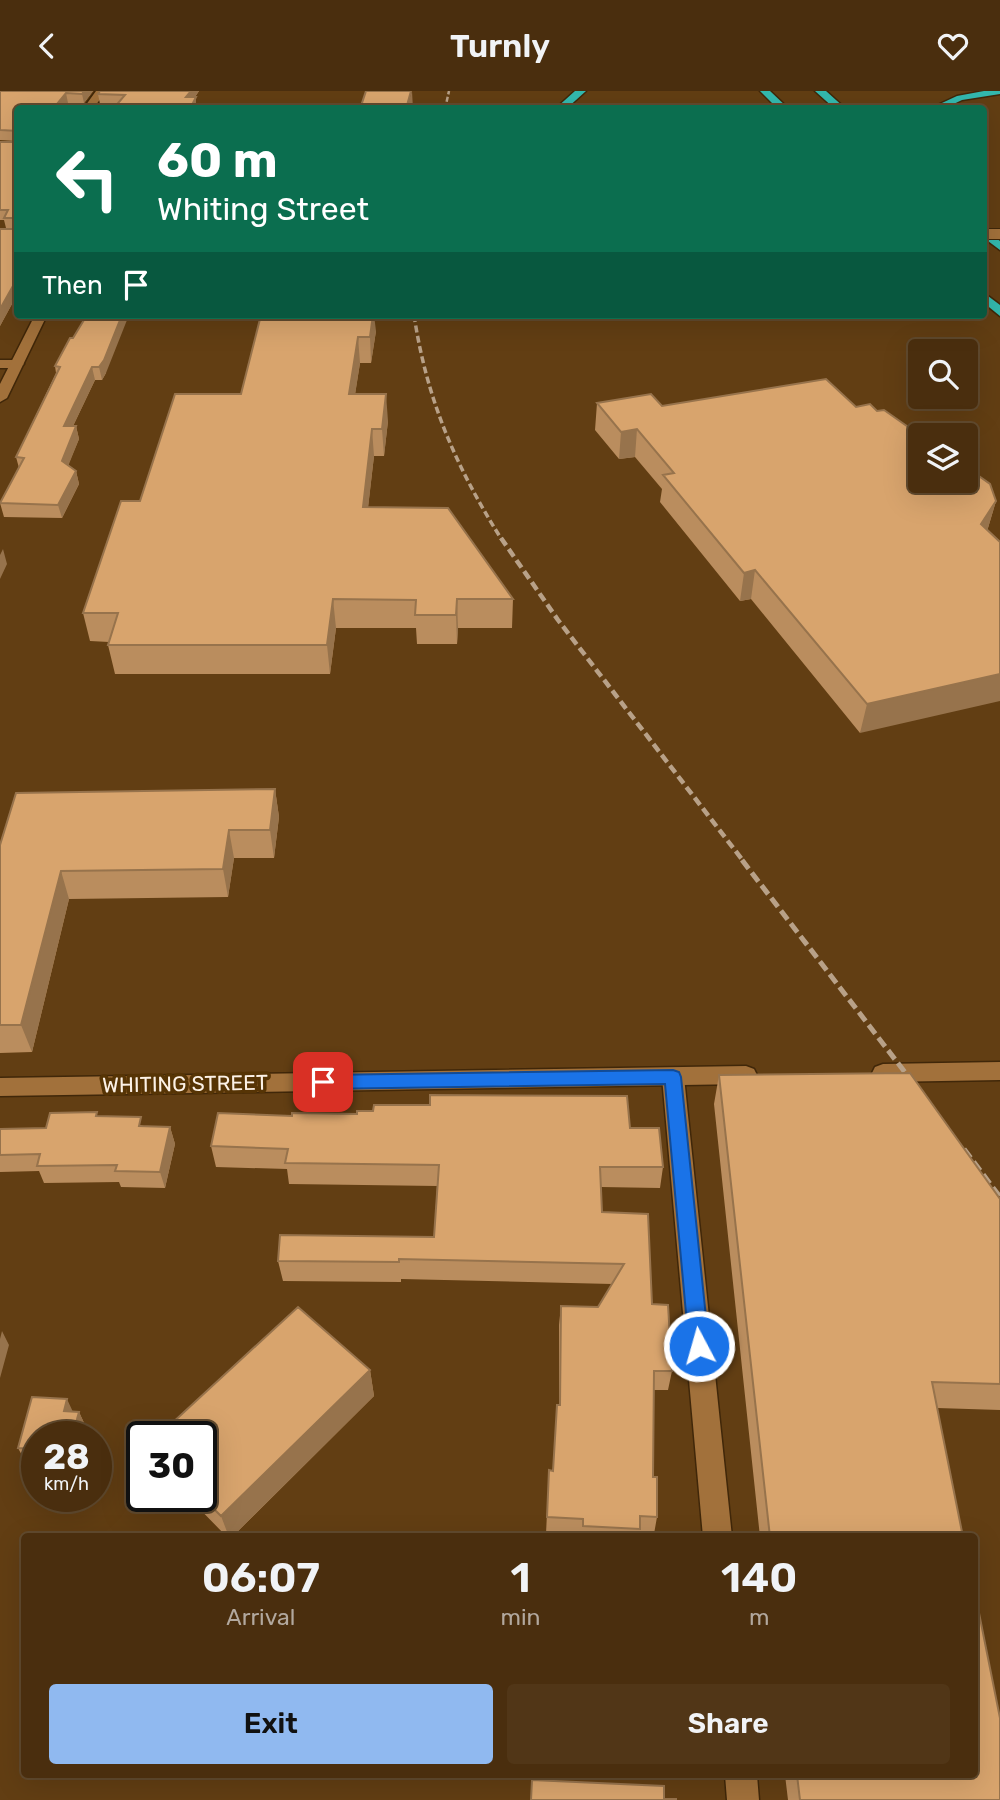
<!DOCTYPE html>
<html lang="en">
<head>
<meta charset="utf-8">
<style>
  body { margin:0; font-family:Rubik,sans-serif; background:#513617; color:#f1f3f6; height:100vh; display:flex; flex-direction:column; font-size:26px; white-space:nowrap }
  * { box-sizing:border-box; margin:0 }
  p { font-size:23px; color:#b2a89e }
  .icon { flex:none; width:38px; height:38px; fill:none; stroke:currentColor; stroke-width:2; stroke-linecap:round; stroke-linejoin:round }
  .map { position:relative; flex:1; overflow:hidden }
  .drawer { position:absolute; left:21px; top:1442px; width:957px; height:245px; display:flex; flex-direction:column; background:#4a2e0e; border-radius:7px; box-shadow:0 7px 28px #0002,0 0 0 2px #614a2e }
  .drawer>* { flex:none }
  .top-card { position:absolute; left:14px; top:14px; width:973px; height:214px; border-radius:7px; box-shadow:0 7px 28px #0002,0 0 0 2px #614a2e; background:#0b6e4f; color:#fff; overflow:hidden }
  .fabs { position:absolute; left:908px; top:248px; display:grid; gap:14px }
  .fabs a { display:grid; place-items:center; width:70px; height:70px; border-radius:7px; background:#4a2e0e; box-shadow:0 7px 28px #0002,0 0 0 2px #614a2e; font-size:35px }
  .speed { position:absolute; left:21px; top:1330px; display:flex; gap:14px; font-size:35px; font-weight:700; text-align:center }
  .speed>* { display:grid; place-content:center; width:91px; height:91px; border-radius:50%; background:#4a2e0e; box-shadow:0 7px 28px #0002,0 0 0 2px #614a2e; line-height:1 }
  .speed small { font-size:18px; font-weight:400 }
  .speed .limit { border:4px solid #111; border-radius:10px; background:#fff; color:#111 }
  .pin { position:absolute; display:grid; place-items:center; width:60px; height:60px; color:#fff; margin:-30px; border-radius:14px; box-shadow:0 4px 10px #0006 }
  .me { position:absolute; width:77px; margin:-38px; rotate:354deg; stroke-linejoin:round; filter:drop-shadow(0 0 5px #0008) }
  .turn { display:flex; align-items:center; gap:24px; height:147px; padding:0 28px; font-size:32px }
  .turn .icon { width:91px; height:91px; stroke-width:2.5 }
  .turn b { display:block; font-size:49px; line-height:60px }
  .then { display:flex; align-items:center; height:66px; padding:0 28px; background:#0003; gap:14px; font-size:26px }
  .eta { display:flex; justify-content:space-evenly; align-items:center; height:119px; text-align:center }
  .eta b { font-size:42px; font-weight:600; line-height:49px }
  .action { display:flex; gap:14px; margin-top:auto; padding:14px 28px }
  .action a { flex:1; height:80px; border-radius:7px; background:#90b9f0; color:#111; font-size:28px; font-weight:600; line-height:80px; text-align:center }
  .action a+a { background:#513617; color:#f1f3f6 }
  header { display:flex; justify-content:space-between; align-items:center; height:91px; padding:0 28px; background:#4a2e0e; font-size:32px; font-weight:600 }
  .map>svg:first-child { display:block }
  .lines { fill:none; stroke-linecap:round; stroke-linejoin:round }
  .street-casing { stroke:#402709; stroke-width:3 }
  .secondary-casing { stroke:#402709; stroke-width:3 }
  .highway-casing { stroke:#402709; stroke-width:3 }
  .street { fill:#a2713b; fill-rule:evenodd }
  .secondary { fill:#a2713b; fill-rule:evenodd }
  .highway { fill:#33b9ae; fill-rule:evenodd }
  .rail-far3 { stroke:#b8a188; stroke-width:2.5; stroke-dasharray:5 2.5; stroke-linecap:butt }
  .rail-far2 { stroke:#b8a188; stroke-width:3.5; stroke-dasharray:7 3.5; stroke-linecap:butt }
  .rail-far1 { stroke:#b8a188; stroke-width:4.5; stroke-dasharray:9 4.5; stroke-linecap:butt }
  .rail { stroke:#b8a188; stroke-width:5; stroke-dasharray:11 5; stroke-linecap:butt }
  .secondary-bridge-casing { stroke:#402709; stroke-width:12; stroke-linecap:butt }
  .secondary-bridge { stroke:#a2713b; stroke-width:10 }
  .wall { fill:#ba8d5e }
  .shaded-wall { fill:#97734c }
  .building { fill:#d8a46d; stroke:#97734c; stroke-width:2 }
  .route { fill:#1a73e8; stroke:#114b97; stroke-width:2 }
  .labels { text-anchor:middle; stroke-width:7; stroke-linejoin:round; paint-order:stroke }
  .street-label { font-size:21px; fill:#fcf1e6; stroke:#563405 }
</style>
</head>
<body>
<header><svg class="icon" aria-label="back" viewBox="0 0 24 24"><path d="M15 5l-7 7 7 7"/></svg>Turnly<svg class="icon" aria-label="heart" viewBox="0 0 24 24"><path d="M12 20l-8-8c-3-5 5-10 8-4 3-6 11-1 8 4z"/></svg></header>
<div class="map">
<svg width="1000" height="1709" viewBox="0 0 1000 1709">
  <rect width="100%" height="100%" fill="#623e13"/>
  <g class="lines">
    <defs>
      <path id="street" d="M0,269H17L24,273L17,277H0Z
        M673,977L681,980L684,986L732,1446H703L662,986L665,980Z
        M725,1684H757L759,1709H727Z"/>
      <path id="secondary" d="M96,0H106L93,18H83Z
        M35,224H47L7,307L0,311V293Z
        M1000,971V989L883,991L875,988L872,982L875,976L883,973Z
        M746,975L754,978L757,984L754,990L746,993L0,1005V987Z"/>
      <path id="highway" d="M575,0H586L566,18H555Z
        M760,0H770L789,18H778Z
        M815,0H826L846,18H835Z
        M984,0H1000V3L962,9L943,18H929L957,5Z
        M984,138L1000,150V159L984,147Z
        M984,202L1000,214V225L984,212Z"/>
    </defs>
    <use href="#street" class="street-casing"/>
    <use href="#secondary" class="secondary-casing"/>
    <use href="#highway" class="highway-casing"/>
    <use href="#street" class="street"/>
    <use href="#secondary" class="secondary"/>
    <use href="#highway" class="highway"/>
    <path class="rail-far3" d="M445,18L449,0"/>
    <path class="rail-far2" d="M414,224C427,310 456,376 502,449
      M458,224L461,228"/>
    <path class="rail-far1" d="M501,447L558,529L744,771"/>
    <path class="rail" d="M742,769L917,997
      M964,1058L1000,1106"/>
    <defs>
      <path id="secondary-bridge" d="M984,143H1000"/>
    </defs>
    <use href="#secondary-bridge" class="secondary-bridge-casing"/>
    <use href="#secondary-bridge" class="secondary-bridge"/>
  </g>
  <path class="wall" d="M0,0H93L84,12H68L18,18V202L0,235V138L6,137L4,129H0V51L16,50L0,49Z
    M100,0H199L195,6L196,18H113L117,13H100L98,3Z
    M261,224L376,240L371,272H360L355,303L388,330L384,365H374L368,416L513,508L512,537H458L457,553H417L416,537H336L330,583H115L108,554L109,551L90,550L83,522L140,410L241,303Z
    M70,247L106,282L102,289H95L73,335H76L79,348L68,374L76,380L79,393L62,427L4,426L0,412L19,377L16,366L56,282L55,275Z
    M597,312L662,315L856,316L877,320L996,410L988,437L860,642L751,508L740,510L660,411L662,398L635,366L619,368L595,339Z
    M275,698L279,726L274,767H234L228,806L69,808L32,961L0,962V754Z
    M719,984L1000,1108V1319L937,1317L963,1446H760L714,1013Z
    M99,1025L144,1035L170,1036L175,1053L165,1097L121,1096L119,1091L44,1092L39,1080L0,1081V1038L46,1037Z
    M630,1037L663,1076L660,1097L601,1096L602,1121L652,1213L672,1280L668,1299H654L653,1386L657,1426L654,1443L639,1442V1446H581L546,1443L549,1379L553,1380L559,1314V1234L561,1215L598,1216L612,1193L401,1188V1191L283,1190L278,1170L434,1146L437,1095L289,1093L287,1078L216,1076L211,1055Z
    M370,1279L374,1305L232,1446H227L187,1405H201Z
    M73,1321H79L85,1334L82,1346H37V1371L25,1370L18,1357Z
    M785,1684H975L1000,1709H788Z"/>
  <path class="shaded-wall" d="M84,0H93L84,12L82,3Z
    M191,0H199L188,16L186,6Z
    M412,0L413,18H406Z
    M66,2L68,12L63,18H53Z
    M196,6V18H190Z
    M18,186V202L0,235V218Z
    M122,224H129L106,282L102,289L99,276Z
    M371,224H374L376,240L371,272L370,246Z
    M358,246L360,272L351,330L349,303Z
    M92,276L95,289L67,348L64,335Z
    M386,303L388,330L384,365L382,338Z
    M76,335L79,348L65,383L62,370Z
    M372,338L374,365L365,444L363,416Z
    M637,338L635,366L619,368L621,341Z
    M76,380L79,393L62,427L58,414Z
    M996,410L988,437L973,461L981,433Z
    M3,458L7,473L0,488V464Z
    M755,479L751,508L740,510L744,482Z
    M333,508L336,537L330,583L327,554Z
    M457,508L458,537L457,553L456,524Z
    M1000,583V610L860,642L867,613Z
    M275,698L279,726L274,767L270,739Z
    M229,739L234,767L228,806L223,778Z
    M61,780L69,808L32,961L21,934Z
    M170,1036L175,1053L165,1097L160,1081Z
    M2,1240L9,1254L0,1287V1248Z
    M370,1279L374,1305L232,1446H229L221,1425Z
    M67,1308L73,1321L64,1320Z
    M79,1321L85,1334L82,1346H72Z"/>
  <path class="building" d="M0,0H84L82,3L66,2L53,18H18V40L0,39Z
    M100,0H191L186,6H196L190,18H113L125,4L98,3Z
    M366,0H411L406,18H360Z
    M18,49V129L16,127H4L8,119H0V51H16Z
    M18,131V186L0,218V138H15Z
    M87,224H122L104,269L99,276H92L64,335H76L62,370L76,380L58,414L0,412L24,367L16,366L60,276L55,275L70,247H73Z
    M261,224H373L370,246H358L349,303H386L382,338H372L363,416L448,417L513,508H457L456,524H415L416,509L333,508L327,554H108L118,522H83L121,410H140L175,303H241Z
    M826,288L856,316L870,313L877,320L884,319L921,345L920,390H966V376L990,393L996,410L981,433L1000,451V583L867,613L755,479L744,482L663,384L674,382L637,338L621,341L597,312L651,303L662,315Z
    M275,698L270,739H229L223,778L61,780L21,934H0V754L16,702Z
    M910,982L1000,1108V1293L932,1291L963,1446H770L719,984Z
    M430,1004L627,1005L630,1037H659L663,1076H600L602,1121L648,1123L652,1213L668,1214L672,1280H654L653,1386H657V1426L640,1425V1438L583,1435V1428L547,1426L549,1379L553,1380L557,1314H560L561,1215L598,1216L624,1173L399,1168V1171L278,1170L280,1144L434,1146L439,1074L285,1072L288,1058L211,1055L218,1022L292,1025V1022L357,1023V1020H373L374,1014H430Z
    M97,1021L96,1025L141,1026L139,1035L170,1036L160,1081L115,1080L117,1074L37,1075L40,1063L0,1064V1038L46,1037L50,1022Z
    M298,1216L370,1279L221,1425L201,1405V1346H157Z
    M32,1306L67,1308L64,1320L79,1321L72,1346H37V1358L18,1357Z
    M975,1502L1000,1627V1709H800L797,1684H975Z
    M532,1689L664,1695V1708H676V1709H531Z"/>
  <path class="route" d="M673,979L679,981L681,986L709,1255L706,1262L699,1264L692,1262L689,1255L665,993L323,998L317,996L314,991L317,986L323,984Z"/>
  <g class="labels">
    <g class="street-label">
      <text transform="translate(185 993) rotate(-1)" y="7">WHITING STREET</text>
    </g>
  </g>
</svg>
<div class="fabs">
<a><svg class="icon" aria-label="search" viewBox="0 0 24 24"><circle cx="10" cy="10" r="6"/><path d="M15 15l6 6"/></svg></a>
<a><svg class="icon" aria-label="layers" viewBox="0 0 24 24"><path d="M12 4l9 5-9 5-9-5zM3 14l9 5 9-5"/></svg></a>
</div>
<div class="speed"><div>28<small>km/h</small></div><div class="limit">30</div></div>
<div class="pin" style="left:323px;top:991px;background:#d93025"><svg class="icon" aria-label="arrive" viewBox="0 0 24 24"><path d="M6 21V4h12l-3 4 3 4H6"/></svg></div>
<svg class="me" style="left:699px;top:1255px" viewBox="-20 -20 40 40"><circle r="17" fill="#1a73e8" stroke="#fff" stroke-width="3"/><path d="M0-11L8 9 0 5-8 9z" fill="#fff"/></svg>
<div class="top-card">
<div class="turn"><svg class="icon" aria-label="left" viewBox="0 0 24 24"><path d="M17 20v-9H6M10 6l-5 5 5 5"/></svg><div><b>60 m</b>Whiting Street</div></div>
<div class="then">Then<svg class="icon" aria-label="arrive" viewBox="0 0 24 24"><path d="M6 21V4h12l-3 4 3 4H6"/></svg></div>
</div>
<section class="drawer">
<div class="eta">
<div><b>06:07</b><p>Arrival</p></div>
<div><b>1</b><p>min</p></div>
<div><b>140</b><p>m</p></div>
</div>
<div class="action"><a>Exit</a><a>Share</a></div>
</section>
</div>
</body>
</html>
